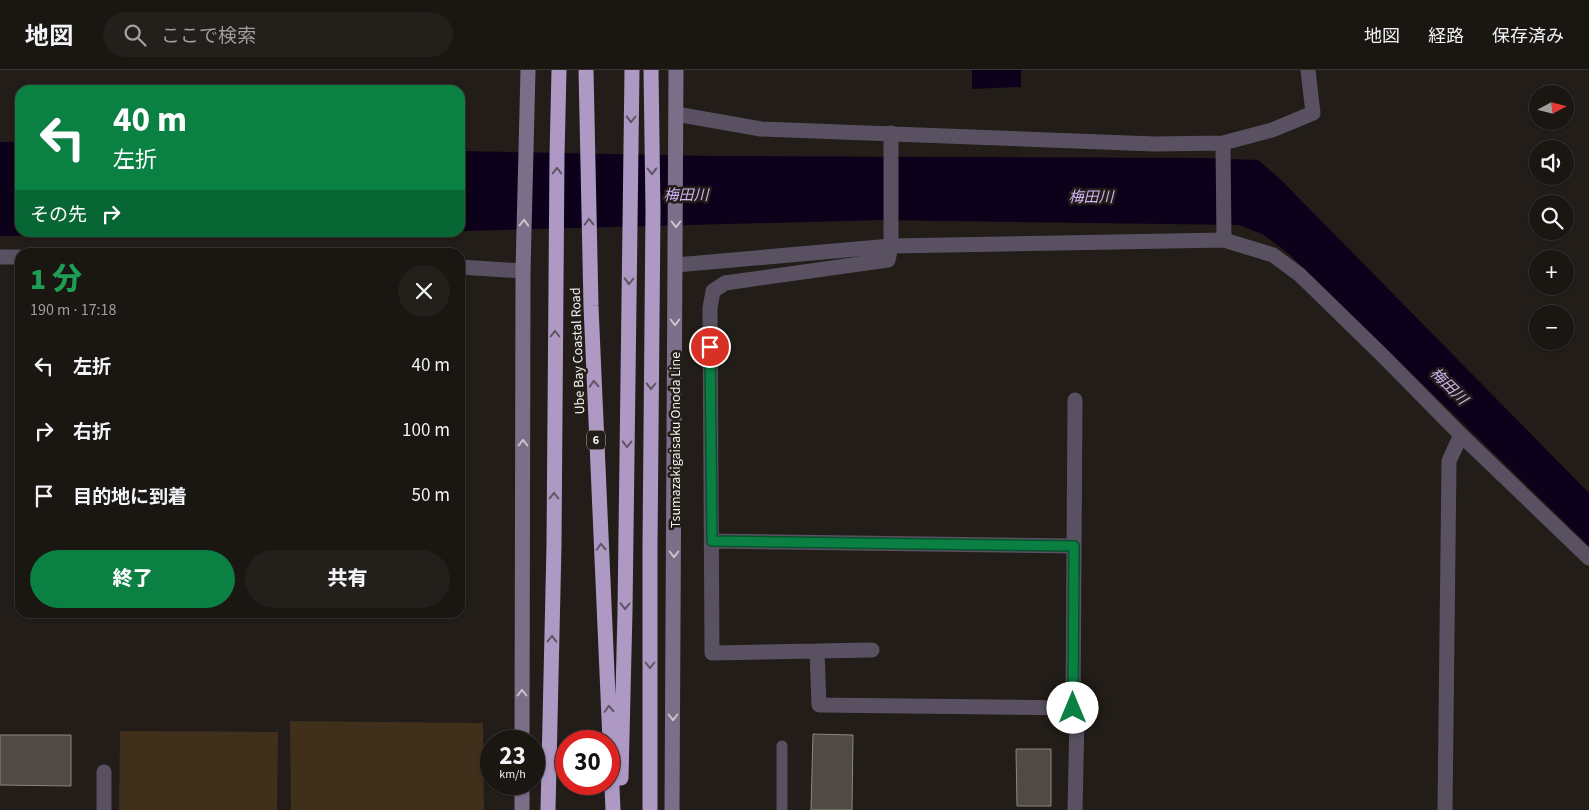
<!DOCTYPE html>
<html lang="ja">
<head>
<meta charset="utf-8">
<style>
  body { margin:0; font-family:"Source Sans 3","Noto Sans JP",sans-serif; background:#231f1b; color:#f1f3f6; height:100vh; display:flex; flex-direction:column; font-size:19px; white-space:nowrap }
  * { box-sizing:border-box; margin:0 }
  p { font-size:16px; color:#9f9f9f }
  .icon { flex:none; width:28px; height:28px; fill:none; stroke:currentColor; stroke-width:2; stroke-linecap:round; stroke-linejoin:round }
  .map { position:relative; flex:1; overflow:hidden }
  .details { position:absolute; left:15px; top:178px; width:450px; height:370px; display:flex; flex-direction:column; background:#1a1612; border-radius:15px; box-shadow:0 1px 4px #0004,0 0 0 1px #383532 }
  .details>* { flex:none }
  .guide { position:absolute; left:15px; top:15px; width:450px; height:152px; border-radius:15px; box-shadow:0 1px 4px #0004,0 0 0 1px #383532; background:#0b8043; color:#fff; overflow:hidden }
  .needle { width:32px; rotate:83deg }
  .buttons { position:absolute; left:1529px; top:15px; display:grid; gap:10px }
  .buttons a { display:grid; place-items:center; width:45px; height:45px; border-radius:50%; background:#1a1612; box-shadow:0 1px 4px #0004,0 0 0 1px #383532; font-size:25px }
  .speed { position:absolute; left:480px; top:660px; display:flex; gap:10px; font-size:25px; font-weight:700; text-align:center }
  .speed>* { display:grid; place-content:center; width:65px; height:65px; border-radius:50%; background:#1a1612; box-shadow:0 1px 4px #0004,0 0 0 1px #383532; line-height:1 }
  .speed small { font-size:12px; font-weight:400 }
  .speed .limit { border:8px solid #d22; background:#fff; color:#111 }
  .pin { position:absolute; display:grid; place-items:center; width:42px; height:42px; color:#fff; margin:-21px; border:2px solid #fff; border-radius:50%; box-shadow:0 1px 5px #0007 }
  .me { position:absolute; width:55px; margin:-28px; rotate:0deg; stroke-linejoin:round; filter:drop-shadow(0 0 4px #0008) }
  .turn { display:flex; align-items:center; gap:18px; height:105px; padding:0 15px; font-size:22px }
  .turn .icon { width:65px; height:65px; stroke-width:2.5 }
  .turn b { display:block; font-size:35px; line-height:42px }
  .then { display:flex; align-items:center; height:48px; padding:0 15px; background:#0003; gap:10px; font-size:19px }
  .round { display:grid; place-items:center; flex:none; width:52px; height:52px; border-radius:26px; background:#231f1b }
  .head { display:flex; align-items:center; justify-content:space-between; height:85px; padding:0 15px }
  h1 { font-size:30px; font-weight:800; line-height:38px; color:#1e9e55 }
  .action { display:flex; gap:10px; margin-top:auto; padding:10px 15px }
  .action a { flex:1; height:58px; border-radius:30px; background:#0b8043; color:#fff; font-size:20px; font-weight:800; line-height:58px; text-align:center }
  .action a+a { background:#231f1b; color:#f1f3f6 }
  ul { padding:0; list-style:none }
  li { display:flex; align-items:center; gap:15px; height:65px; padding:0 15px }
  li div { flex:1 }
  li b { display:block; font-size:19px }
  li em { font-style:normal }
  header { display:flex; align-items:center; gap:30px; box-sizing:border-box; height:70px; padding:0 25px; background:#1a1612; border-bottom:1px solid #383532 }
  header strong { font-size:24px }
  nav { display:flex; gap:28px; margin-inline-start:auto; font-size:18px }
  .search { width:350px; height:45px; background:#231f1b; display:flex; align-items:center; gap:12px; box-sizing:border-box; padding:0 18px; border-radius:28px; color:#9f9f9f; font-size:19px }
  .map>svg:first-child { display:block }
  .green { fill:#402f1b }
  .water { fill:#0d001a }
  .building { fill:#504a44; stroke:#8c8680 }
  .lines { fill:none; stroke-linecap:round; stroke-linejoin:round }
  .lane { stroke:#595162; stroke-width:11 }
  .street { stroke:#595162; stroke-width:15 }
  .secondary { stroke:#7b6e89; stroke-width:15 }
  .highway { stroke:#ad99c3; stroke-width:15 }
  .oneway { stroke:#615565 }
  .oneway2 { stroke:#cac4cb }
  .route-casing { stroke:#07532c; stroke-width:12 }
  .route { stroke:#0b8043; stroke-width:9 }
  .labels { text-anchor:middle; stroke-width:5; stroke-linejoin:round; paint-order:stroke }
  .shield { fill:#221d18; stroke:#b6b2ae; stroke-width:1 }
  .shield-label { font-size:12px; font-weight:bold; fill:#f5f2ee }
  .street-label { font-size:14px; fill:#f5f2ee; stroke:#221d18 }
  .water-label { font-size:15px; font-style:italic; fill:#d1b1f1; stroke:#221d18 }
</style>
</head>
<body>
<header>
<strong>地図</strong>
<div class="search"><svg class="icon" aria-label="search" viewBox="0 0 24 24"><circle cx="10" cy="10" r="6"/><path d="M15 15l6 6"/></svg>ここで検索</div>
<nav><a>地図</a><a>経路</a><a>保存済み</a></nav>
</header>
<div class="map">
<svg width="1589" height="740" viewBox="0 0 1589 740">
  <rect width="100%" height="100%" fill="#221d18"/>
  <path class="green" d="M290,651L483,653L484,740H291Z
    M120,661L278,662L277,740H119Z"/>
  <path class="water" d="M972,0H1021V17L972,19Z
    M0,72H20V162L332,163L0,166Z
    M460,81L713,86L1201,88L1258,90L1279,108L1589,423V476L1290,185L1264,165L1239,155L882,150L460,161Z"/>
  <path class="building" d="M813,664L853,665L852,740H811Z
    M0,665H71V716L0,715Z
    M1016,679H1051V736H1017Z"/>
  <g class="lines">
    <path class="lane" d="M782,676V740"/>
    <path class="street" d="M676,44L761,59L1155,74L1223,73L1272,60L1313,43L1308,0
      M1223,73L1224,170
      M0,187H20
      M676,195L891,176L1224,170L1273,185L1300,205L1381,284L1461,365L1589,488
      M460,197L523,201
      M712,471L1074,476
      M872,580L712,583L710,238L713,221L725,213L888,190L891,176V63
      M817,581L819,635L1073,638
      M104,702V740
      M1075,740L1077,647L1073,638L1075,330
      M1445,740L1449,391L1461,365"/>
    <path class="secondary" d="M522,671L523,201L528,0
      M522,740V714
      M672,740L676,0"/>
    <path class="highway" d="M586,0L591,236L613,740
      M621,708L625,541L632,0
      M548,740L554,475L557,86L559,0
      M650,740V476L653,140L651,0"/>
  </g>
  <defs><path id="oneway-chevron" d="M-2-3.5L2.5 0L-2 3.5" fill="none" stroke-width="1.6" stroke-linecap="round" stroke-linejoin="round" transform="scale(1.25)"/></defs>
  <g class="oneway">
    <use href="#oneway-chevron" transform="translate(631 49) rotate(91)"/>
    <use href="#oneway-chevron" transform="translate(557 101) rotate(-90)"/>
    <use href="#oneway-chevron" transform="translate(652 101) rotate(89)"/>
    <use href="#oneway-chevron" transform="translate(589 152) rotate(-91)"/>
    <use href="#oneway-chevron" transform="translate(629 211) rotate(91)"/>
    <use href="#oneway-chevron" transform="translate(555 264) rotate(-90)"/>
    <use href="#oneway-chevron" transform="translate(594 314) rotate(-92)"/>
    <use href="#oneway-chevron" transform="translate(651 316) rotate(91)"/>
    <use href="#oneway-chevron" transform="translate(627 374) rotate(91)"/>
    <use href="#oneway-chevron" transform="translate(554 426) rotate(-90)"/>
    <use href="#oneway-chevron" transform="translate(601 477) rotate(-93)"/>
    <use href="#oneway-chevron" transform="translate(625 536) rotate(91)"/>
    <use href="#oneway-chevron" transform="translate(552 569) rotate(-89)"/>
    <use href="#oneway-chevron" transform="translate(650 595) rotate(90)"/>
    <use href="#oneway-chevron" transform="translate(609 639) rotate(-93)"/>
  </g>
  <g class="oneway2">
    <use href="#oneway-chevron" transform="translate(524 153) rotate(-88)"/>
    <use href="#oneway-chevron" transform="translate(676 154) rotate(90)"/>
    <use href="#oneway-chevron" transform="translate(675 252) rotate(90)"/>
    <use href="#oneway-chevron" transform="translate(523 373) rotate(-90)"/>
    <use href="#oneway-chevron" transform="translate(674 484) rotate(90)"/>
    <use href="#oneway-chevron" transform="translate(522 623) rotate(-90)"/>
    <use href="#oneway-chevron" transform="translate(673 647) rotate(90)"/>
  </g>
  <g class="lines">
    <defs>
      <path id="route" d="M710,277L712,471L1074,476L1073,638"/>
    </defs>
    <use href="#route" class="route-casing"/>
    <use href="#route" class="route"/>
  </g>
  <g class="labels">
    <rect class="shield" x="587" y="360.5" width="18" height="19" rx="4"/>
    <g class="shield-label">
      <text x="596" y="374">6</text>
    </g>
    <g class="street-label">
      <text transform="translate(577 281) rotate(-92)" y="5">Ube Bay Coastal Road</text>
      <text transform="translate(675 370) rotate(-90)" y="5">Tsumazakigaisaku Onoda Line</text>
    </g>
    <g class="water-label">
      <text x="686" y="130">梅田川</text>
      <text x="1091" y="132">梅田川</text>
      <text transform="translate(1449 316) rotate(45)" y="5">梅田川</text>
    </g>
  </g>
</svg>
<div class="buttons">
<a><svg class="needle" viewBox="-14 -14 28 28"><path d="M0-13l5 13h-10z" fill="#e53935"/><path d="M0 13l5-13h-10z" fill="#9f9f9f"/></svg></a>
<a><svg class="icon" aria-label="sound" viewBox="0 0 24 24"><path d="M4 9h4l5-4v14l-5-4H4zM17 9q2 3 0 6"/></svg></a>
<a><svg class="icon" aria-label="search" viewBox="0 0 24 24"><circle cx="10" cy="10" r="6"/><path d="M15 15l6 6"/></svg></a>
<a>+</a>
<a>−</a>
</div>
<div class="speed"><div>23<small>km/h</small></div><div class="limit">30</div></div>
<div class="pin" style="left:710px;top:277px;background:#d93025"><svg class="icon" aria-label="arrive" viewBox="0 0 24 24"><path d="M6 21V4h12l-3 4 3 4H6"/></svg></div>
<svg class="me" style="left:1073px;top:638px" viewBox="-20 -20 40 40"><circle r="19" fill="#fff"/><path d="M0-13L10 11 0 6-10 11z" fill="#0b8043"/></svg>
<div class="guide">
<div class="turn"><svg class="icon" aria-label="left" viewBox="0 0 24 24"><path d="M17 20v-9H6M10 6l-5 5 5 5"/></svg><div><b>40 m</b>左折</div></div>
<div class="then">その先<svg class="icon" aria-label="right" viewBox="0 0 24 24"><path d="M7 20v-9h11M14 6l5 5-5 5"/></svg></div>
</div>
<section class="details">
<div class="head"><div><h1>1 分</h1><p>190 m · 17:18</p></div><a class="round"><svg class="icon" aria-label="close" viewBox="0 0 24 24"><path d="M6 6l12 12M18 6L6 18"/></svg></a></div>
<ul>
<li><svg class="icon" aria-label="left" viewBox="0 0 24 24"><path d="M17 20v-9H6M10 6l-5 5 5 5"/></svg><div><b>左折</b></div><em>40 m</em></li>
<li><svg class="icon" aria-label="right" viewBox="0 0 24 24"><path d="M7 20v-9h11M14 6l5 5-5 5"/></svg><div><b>右折</b></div><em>100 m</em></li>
<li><svg class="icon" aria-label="arrive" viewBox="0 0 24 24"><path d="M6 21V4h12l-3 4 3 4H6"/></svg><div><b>目的地に到着</b></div><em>50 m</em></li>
</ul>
<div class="action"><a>終了</a><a>共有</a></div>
</section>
</div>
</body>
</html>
